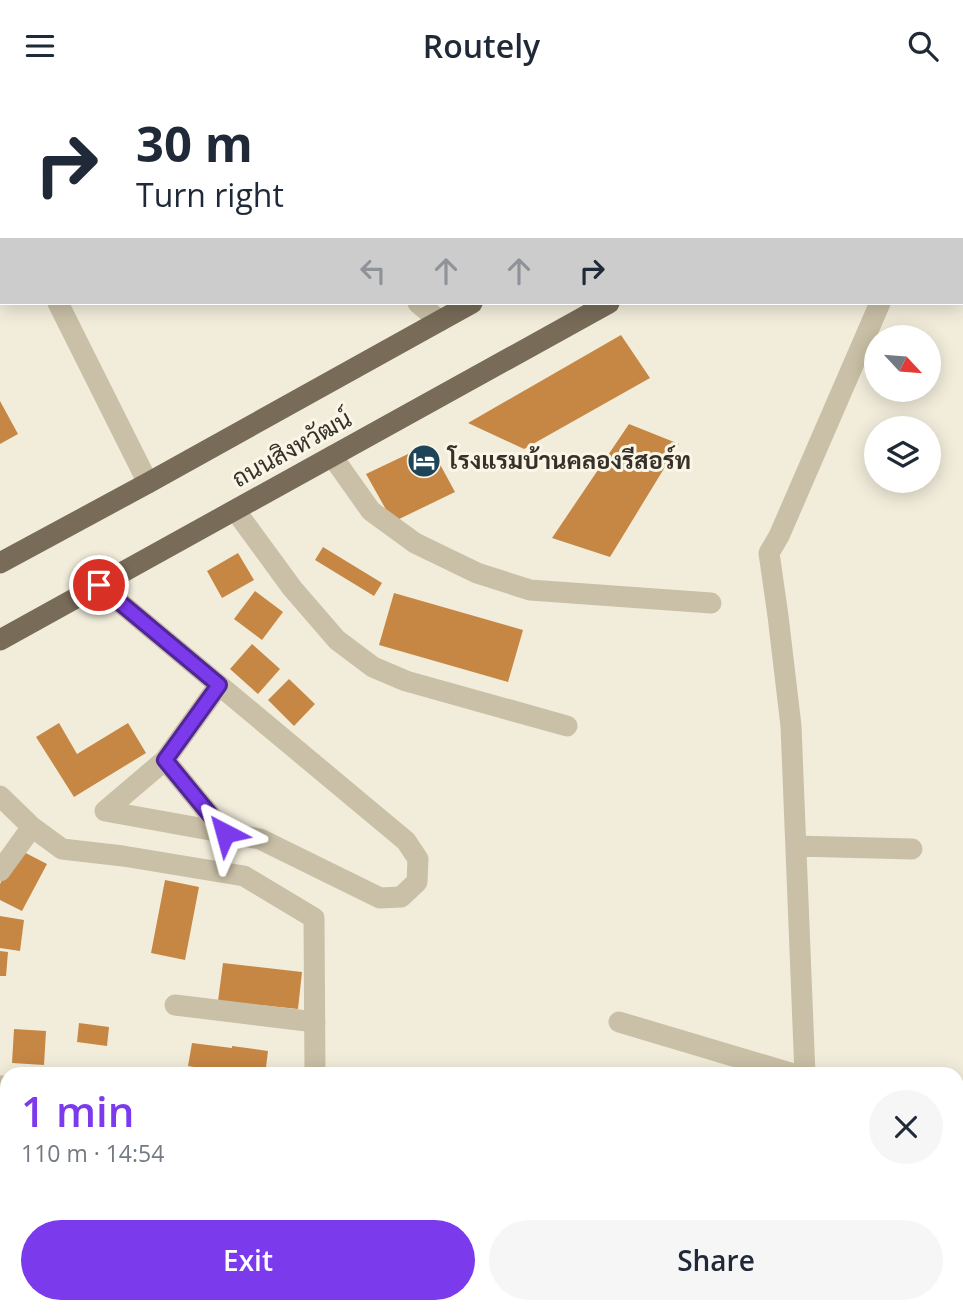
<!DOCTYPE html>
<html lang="en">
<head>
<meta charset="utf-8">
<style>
  body { margin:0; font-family:"Open Sans",Sarabun,sans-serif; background:#f6f6f7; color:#1f2937; height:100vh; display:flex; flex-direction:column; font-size:26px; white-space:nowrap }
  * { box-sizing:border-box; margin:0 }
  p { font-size:23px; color:#747a83 }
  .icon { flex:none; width:38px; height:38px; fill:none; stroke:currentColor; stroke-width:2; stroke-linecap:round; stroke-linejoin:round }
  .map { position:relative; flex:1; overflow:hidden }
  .details { position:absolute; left:0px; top:976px; width:964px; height:247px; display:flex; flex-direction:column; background:#fff; border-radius:21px 21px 0 0; box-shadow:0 4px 18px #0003 }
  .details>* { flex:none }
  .top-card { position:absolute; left:0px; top:0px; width:964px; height:214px; box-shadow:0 4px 18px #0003; background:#fff; color:#1f2937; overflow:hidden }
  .needle { width:46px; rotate:116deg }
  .tools { position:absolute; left:864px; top:234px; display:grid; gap:14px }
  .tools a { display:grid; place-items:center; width:77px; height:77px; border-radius:50%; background:#fff; box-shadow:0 4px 18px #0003; font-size:35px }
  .pin { position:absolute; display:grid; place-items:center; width:60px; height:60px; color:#fff; margin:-30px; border:4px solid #fff; border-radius:50%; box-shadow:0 2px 7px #0007 }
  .me { position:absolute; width:77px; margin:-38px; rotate:321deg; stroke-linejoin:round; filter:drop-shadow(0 0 5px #0008) }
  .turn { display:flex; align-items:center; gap:24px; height:147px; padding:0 21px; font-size:32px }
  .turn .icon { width:91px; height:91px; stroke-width:2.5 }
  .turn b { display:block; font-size:49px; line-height:60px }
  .lanes { display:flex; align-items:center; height:66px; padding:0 21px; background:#0003; justify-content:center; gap:35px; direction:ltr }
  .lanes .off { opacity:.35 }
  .round { display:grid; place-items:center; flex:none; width:74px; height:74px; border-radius:37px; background:#f6f6f7 }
  .head { display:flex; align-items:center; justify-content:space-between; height:119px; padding:0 21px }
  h1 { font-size:42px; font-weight:600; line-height:52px; color:#7c3aed }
  .primary-button { display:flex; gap:14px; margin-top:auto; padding:14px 21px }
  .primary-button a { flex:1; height:80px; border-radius:42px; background:#7c3aed; color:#fff; font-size:28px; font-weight:600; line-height:80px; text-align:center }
  .primary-button a+a { background:#f6f6f7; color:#1f2937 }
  header { display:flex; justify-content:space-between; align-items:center; height:91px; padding:0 21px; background:#fff; font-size:32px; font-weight:600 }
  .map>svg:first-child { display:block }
  .building { fill:#c68744 }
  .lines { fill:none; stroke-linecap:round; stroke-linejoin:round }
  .minor { stroke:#cac0a7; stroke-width:21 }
  .major { stroke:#786c58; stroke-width:21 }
  .route-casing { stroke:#51269a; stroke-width:18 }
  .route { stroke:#7c3aed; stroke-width:12 }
  .labels { text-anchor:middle; stroke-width:6; stroke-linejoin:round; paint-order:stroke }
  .street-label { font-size:24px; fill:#363028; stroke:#f9f6e7 }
  .poi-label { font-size:24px; font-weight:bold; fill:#363028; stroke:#f9f6e7; text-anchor:start }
</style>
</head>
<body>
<header><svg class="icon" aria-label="menu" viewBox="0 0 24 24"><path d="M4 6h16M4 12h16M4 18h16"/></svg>Routely<svg class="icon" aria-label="search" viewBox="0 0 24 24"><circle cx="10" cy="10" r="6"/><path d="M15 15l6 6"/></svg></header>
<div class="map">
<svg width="963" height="1223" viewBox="0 0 963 1223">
  <rect width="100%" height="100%" fill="#f2eddb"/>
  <path class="building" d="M621,244L650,287L524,358L468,332Z
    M0,310L18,343L0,353Z
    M629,333L679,353L610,466L552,447Z
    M429,353L455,401L393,431L366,383Z
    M323,456L382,492L374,505L315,469Z
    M238,462L254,489L222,507L207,480Z
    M255,500L283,521L262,549L234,528Z
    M394,502L523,539L508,591L379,554Z
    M252,553L280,578L258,603L230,578Z
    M289,588L315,613L294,635L268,609Z
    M59,632L77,663L128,632L146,662L74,706L36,646Z
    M18,758L47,773L22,820L0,809V793Z
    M165,789L199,796L185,869L151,862Z
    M0,825L24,829L20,860L0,857Z
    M0,860L8,861L6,885H0Z
    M223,872L302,881L298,918L218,910Z
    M79,932L109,936L107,955L77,951Z
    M14,938L46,940L44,974L12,972Z
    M192,952L232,957V955L268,960L265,984H241L188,975Z"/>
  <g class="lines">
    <path class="minor" d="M153,0V2
      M479,0L481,2
      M559,2L560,0
      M0,96L2,100
      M58,212L148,392
      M418,212L440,230
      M332,365L371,420L415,452L477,482L530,499L711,512
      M235,419L292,497L337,549L373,576L406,590L567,635
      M99,494L406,750L418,768L417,791L401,806L380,807L260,748L105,720L165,669
      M219,594L165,669L225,742
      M0,705L32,736L62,758L123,765L244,785L314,827L315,984
      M796,755L912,758
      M0,780L32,736
      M175,914L315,931
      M619,931L797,984
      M805,984L791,635L778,525L769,462L779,445L880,212
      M0,995H7
      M957,1021L963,1020
      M827,1216L828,1223"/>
    <path class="major" d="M857,2L860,0
      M962,16H963
      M0,472L148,392L472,212
      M0,549L609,212"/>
  </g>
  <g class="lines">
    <defs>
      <path id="route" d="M99,494L219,594L165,669L225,742"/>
    </defs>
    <use href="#route" class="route-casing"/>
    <use href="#route" class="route"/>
  </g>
  <defs>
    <symbol id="hotel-disc" viewBox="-11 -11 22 22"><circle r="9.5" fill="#1d4458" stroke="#f9f6e7"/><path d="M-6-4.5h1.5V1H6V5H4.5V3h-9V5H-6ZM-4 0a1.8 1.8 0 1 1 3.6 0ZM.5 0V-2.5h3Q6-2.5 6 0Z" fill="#fff"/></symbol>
  </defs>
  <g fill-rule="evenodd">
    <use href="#hotel-disc" x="405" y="351" width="38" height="38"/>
  </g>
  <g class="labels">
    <g class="street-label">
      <text transform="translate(292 358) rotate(-29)" y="8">ถนนสิงหวัฒน์</text>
    </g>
    <g class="poi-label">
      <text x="448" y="378">โรงแรมบ้านคลองรีสอร์ท</text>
    </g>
  </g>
</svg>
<div class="tools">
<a><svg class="needle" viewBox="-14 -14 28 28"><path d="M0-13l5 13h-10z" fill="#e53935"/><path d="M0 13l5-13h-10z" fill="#747a83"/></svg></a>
<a><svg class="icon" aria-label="layers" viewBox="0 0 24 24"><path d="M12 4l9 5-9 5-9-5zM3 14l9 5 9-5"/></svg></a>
</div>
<div class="pin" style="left:99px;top:494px;background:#d93025"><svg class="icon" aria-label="arrive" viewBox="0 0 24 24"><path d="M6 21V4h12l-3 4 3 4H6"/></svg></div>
<svg class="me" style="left:225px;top:742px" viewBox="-20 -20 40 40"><path d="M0-17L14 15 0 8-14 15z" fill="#7c3aed" stroke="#fff" stroke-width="4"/></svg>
<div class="top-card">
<div class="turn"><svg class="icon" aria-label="right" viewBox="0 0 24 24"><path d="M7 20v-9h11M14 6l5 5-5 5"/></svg><div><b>30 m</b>Turn right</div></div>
<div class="lanes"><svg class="icon off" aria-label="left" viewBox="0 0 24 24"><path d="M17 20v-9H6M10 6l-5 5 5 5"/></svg><svg class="icon off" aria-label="ahead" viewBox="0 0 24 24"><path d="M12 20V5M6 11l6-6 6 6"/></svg><svg class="icon off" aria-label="ahead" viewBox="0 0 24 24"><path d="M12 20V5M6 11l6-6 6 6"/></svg><svg class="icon" aria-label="right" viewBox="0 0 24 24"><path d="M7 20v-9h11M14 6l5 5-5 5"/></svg></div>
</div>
<section class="details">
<div class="head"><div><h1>1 min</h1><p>110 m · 14:54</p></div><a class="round"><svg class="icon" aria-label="close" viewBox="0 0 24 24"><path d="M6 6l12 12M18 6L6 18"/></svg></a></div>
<div class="primary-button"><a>Exit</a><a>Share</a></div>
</section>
</div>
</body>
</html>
